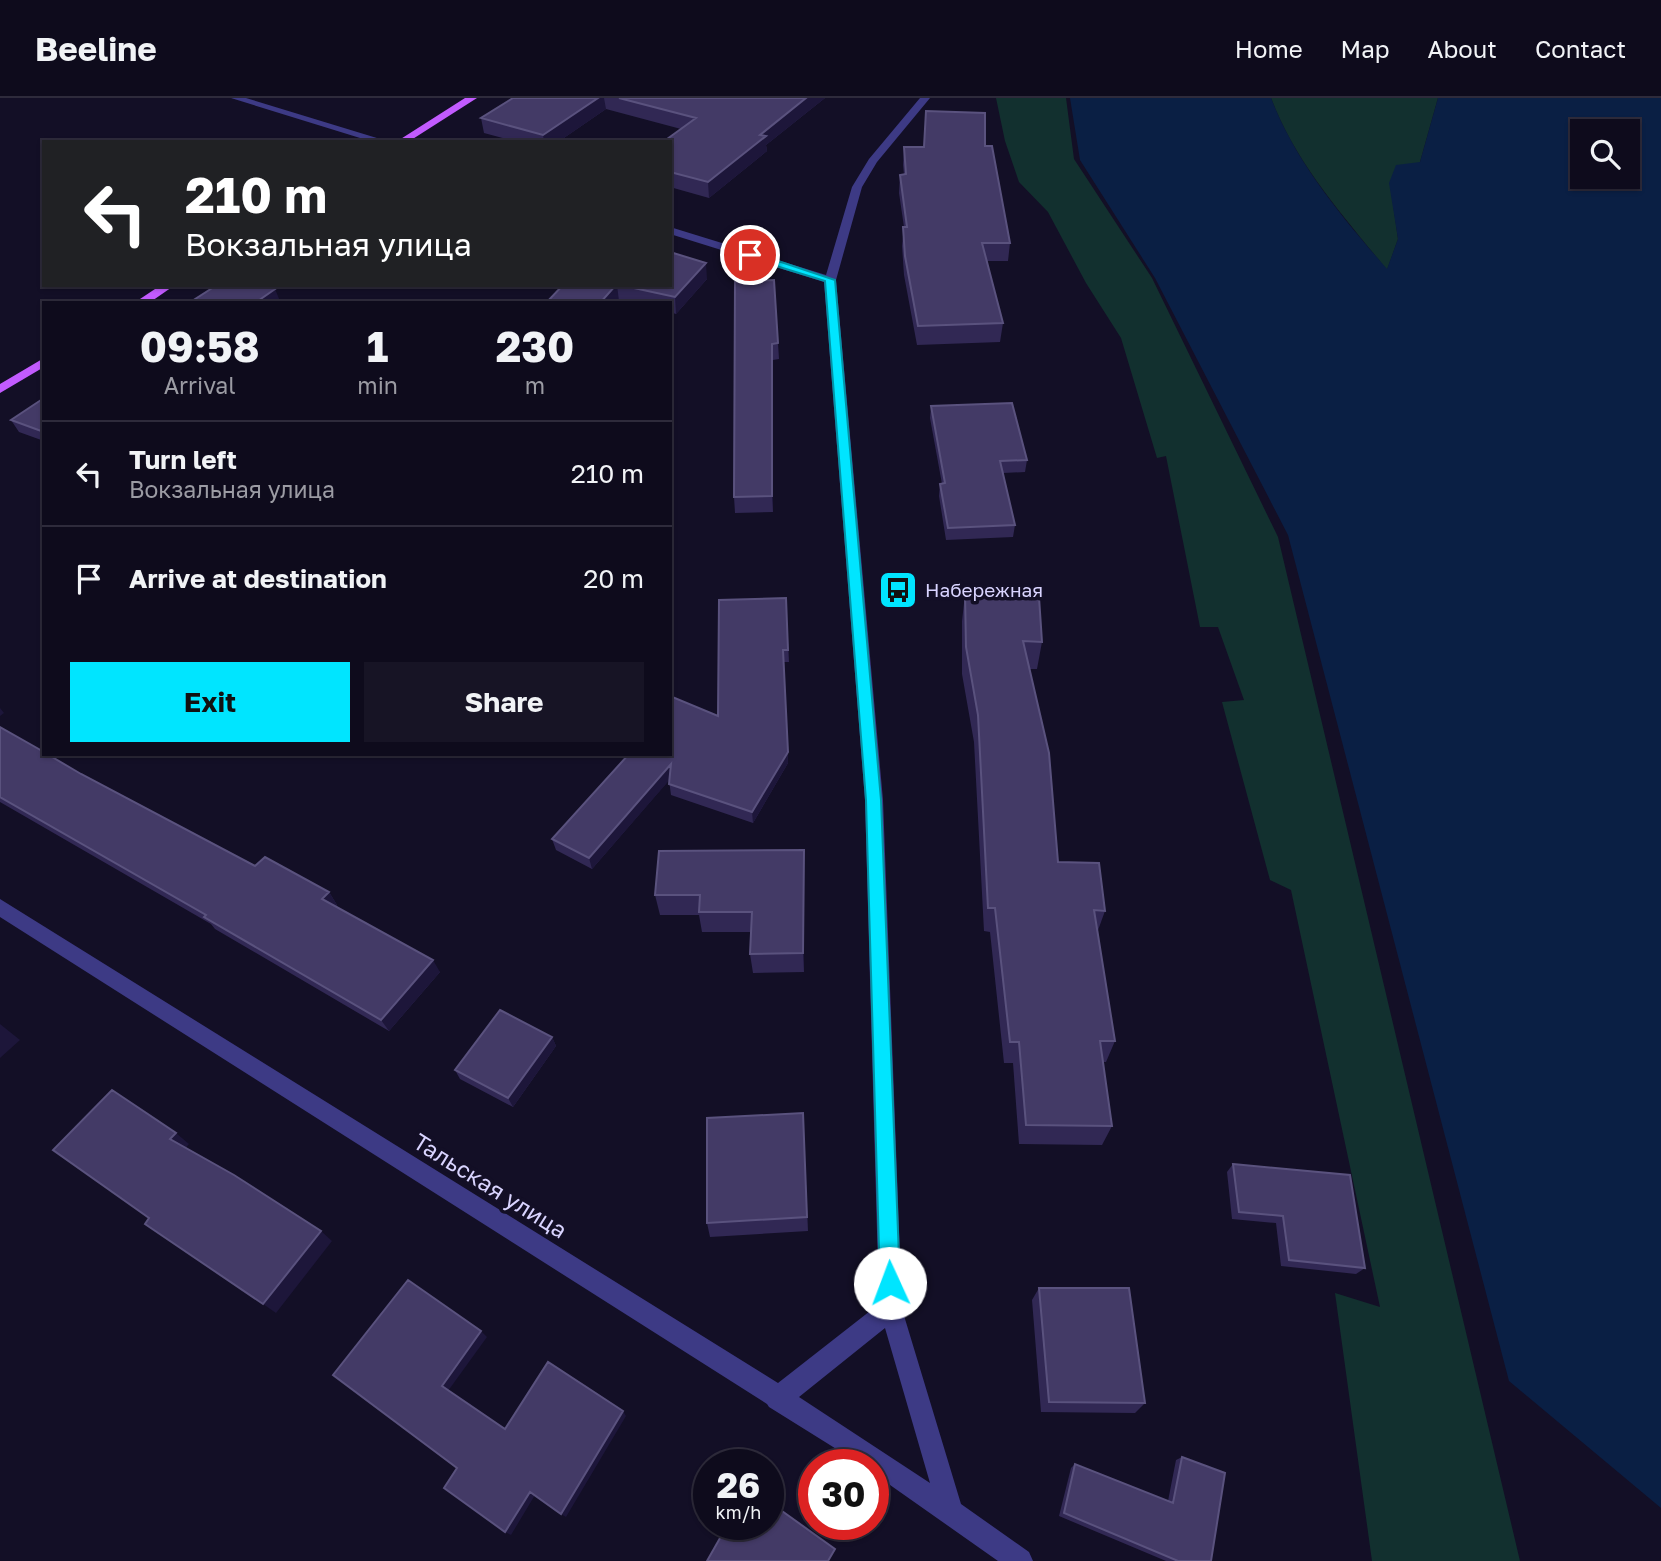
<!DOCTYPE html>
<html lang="en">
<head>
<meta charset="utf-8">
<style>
  body { margin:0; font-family:"Golos Text",sans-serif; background:#171425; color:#f1f3f6; height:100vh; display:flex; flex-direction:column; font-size:26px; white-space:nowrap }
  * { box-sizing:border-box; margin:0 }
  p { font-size:23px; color:#9b9ba3 }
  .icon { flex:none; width:38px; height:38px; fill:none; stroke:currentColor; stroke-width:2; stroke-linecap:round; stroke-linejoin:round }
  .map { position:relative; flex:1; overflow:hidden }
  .panel { position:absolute; left:42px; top:203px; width:630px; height:455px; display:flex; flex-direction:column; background:#0e0b1c; border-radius:0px; box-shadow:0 2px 5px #0004,0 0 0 2px #2e2b3b }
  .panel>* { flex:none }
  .top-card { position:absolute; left:42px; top:42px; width:630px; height:147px; border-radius:0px; box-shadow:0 2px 5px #0004,0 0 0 2px #2e2b3b; background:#202124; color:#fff; overflow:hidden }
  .controls { position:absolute; left:1570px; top:21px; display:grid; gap:14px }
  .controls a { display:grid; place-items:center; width:70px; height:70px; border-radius:0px; background:#0e0b1c; box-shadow:0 2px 5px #0004,0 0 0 2px #2e2b3b; font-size:35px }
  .speed { position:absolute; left:693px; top:1351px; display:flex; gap:14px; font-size:35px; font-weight:700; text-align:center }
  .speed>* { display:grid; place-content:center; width:91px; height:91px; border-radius:50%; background:#0e0b1c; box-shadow:0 2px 5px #0004,0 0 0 2px #2e2b3b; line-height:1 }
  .speed small { font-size:18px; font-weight:400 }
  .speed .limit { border:10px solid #d22; background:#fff; color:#111 }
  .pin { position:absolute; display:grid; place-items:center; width:60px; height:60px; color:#fff; margin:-30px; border:4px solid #fff; border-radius:50%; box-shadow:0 2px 7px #0007 }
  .me { position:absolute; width:77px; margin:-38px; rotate:358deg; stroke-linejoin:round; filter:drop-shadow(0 0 5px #0008) }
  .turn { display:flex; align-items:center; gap:24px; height:147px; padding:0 28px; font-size:32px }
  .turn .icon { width:91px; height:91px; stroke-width:2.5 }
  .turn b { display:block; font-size:49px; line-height:60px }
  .eta { display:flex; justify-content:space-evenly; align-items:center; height:119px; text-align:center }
  .eta b { font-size:42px; font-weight:700; line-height:49px }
  .button { display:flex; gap:14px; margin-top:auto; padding:14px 28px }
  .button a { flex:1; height:80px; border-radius:0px; background:#00e5ff; color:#111; font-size:28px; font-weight:700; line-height:80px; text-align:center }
  .button a+a { background:#171425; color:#f1f3f6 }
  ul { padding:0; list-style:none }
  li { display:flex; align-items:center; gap:21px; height:105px; padding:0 28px; border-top:2px solid #2e2b3b }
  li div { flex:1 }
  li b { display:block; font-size:26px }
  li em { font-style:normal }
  header { display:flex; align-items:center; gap:42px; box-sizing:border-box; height:98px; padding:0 35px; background:#0e0b1c; border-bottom:2px solid #2e2b3b }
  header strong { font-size:33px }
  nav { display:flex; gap:38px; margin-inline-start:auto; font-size:24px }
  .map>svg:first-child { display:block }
  .green { fill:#12302f }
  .water { fill:#0a1f44; fill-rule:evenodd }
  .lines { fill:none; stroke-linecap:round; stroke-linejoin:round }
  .minor { fill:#3d3a85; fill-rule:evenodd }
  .major { fill:#c25bff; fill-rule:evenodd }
  .wall { fill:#312854 }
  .shaded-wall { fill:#1d163a }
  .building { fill:#433a66; stroke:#5a527e; stroke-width:2 }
  .route { fill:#00e5ff; stroke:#0095a6; stroke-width:2 }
  .labels { text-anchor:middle; stroke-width:7; stroke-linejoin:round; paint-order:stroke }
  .poi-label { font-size:19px; fill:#d9d4ff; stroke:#130f26; text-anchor:start }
  .near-street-label { font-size:23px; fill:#d9d4ff; stroke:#130f26 }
</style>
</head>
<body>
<header>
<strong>Beeline</strong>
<nav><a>Home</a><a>Map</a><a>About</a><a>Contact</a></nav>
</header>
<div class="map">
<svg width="1661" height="1463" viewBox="0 0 1661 1463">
  <rect width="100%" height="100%" fill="#130f26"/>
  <path class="green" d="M996,0H1066L1074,61L1152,180L1278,439L1520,1463H1372L1335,1195L1380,1209L1291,792L1270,782L1222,604L1244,602L1218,529H1200L1166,358L1157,360L1121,240L1086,185L1048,114L1019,84L1005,43Z
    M1271,0H1438L1420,64L1390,85L1398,141L1387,172C1343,117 1296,66 1271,0Z"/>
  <path class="water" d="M1070,0H1271C1296,65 1342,119 1387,171L1398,141L1389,85L1396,67L1420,64L1438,0H1661V1410L1509,1283L1288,437L1155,180L1080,62ZM1582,33H1628V79H1582Z"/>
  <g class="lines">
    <path class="minor" d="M231,0H246L390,44H373Z
      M920,0H930L877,64L862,89L836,182L883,702L902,1211L961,1406L1029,1454L1033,1463H998L873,1375V1367H862L769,1309L767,1306L0,819V801L778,1285L879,1206L865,702L824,184L670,136V129L826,177L852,89L869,61ZM885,1230L930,1385L799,1299Z"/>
    <path class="major" d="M465,0H477L408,44H396Z
      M161,187H175L149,205H134Z
      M44,260V269L0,295V286Z"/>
  </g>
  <path class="wall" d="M513,0H825L766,47L767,53L709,100L670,89V44L681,31L606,11L558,44H517L484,35L481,20Z
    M985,48L1010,145L1008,163H987L1003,225L1000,244L917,247L904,177L902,148L904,129L899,95L900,77H904L903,67L904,49Z
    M707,181L676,216L670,214V205H629L619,203L618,205H546L563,187Z
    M735,184L778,245L779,261L773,262V414L735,415L734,399Z
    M44,300V343L19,334L11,322Z
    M931,308L1027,362L1025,374L1003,375L1015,427L1013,439L946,442L939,398L940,386H942L930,320Z
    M965,496L1042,544L1037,571H1030L1058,764L1105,813L1097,835L1115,943L1106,964H1103L1112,1028L1102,1047L1019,1046L1013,965H1004L990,834L984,833L974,644L962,576V523Z
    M786,500L789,564H784L788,665L753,725L671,697L669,682L592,771L556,752L552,741L718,618Z
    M0,629L81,676L255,768L329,794L337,807L335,809L440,874L389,933L215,831L211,826L0,704Z
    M804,773V874L753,875L750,856L751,834H702L699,817H660L655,797Z
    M552,939L556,948L513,1009L460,981L455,972Z
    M803,1015L808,1133L710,1139L707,1125Z
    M1233,1066L1365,1170L1356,1176L1281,1168L1276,1125L1232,1121L1227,1074Z
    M1039,1190L1145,1305L1135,1315L1041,1314L1032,1202Z
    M1182,1359L1211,1463H1166L1059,1418L1071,1370L1075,1366L1168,1403L1176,1362Z"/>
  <path class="shaded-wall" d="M598,0H604L606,11L558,44H544L543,37Z
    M806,0H825L766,47L767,53L709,100L708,84L760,37Z
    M706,165L707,181L676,216L675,199Z
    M617,187L619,203L618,205H600Z
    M275,191L280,203L278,205H255Z
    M772,246L773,262V414L772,398Z
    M783,552L788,665L753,725L752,714Z
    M0,610L4,615L0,618Z
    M671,666L673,678L592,771L589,760Z
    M804,752V874L803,855Z
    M329,794L337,807L330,814L322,801Z
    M433,862L440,874L389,933L381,922Z
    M0,926L20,942L0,960Z
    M552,939L556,948L513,1009L508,1000Z
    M176,1035L189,1046L184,1052L170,1041Z
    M321,1133L332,1143L276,1215L263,1206Z
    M481,1233L487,1239L448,1293L442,1288Z
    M623,1313L626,1318L566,1419L561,1416Z
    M530,1394L535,1397L511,1437L505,1434Z"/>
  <path class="building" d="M513,0H598L543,37L481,20Z
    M619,0H806L760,37L766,38L708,84L670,74V44H663L696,20Z
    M926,13L985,15V48H992L1010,145H982L1003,225L918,228L905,158L903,129H907L900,77L906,76L904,49H924Z
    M670,154L706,165L675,199L620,187H670Z
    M774,182L778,245L772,246V398L734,399L735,184Z
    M217,187H264L275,191L255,205H189Z
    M563,187H616L600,205H546Z
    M44,300V334L11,322Z
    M1012,305L1027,362L1000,363L1015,427L948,430L940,386L945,385L931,308Z
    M965,496L1039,499L1042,544L1023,543L1049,655L1058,764L1099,765L1105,813L1094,812L1115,943H1100L1112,1028L1026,1027L1019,944H1010L995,810H988L978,617L966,549Z
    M786,500L788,552H783L788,654L752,714L669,686L671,666L589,760L552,741L629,656H670V598L718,618L719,502Z
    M0,629L44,654V656H47L81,676L255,768L265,759L329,794L322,801L433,862L381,922L204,819L206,817L0,699Z
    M804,752L803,855L750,856L752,814H699L700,797H655L659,753Z
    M500,912L552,939L508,1000L455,972Z
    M112,992L176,1035L170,1041L234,1077L321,1133L263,1206L145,1126L149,1120L53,1052Z
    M803,1015L807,1119L707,1125V1020Z
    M1233,1066L1350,1077L1365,1170L1289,1162L1283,1118L1239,1114Z
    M408,1182L481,1233L442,1288L505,1331L548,1264L623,1313L561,1416L530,1394L505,1434L444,1390L457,1370L333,1277Z
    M1039,1190H1129L1145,1305L1049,1304Z
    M1182,1359L1225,1375L1211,1463H1178L1064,1415L1075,1366L1173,1405Z
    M768,1403L835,1451L828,1463H707L728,1426H768Z"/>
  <path class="route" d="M747,155H754L835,182L881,702L900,1185L897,1192L890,1195L883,1192L880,1185L866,702L825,183L747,159Z"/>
  <defs>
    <symbol id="bus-square" viewBox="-11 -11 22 22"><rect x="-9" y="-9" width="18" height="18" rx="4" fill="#00e5ff" stroke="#130f26"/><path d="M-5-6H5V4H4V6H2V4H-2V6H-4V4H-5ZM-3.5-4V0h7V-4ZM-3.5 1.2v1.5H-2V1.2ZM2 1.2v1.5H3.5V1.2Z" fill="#111"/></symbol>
  </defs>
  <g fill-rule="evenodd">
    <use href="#bus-square" x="876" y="470" width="44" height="44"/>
  </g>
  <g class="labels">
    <g class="poi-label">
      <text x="925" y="499">Набережная</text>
    </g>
    <g class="near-street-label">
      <text transform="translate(490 1088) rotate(32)" y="8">Тальская улица</text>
    </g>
  </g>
</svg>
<div class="controls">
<a><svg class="icon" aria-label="search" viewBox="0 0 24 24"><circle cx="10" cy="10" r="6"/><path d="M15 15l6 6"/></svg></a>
</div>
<div class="speed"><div>26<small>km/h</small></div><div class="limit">30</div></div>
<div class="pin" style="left:750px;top:157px;background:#d93025"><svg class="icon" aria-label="arrive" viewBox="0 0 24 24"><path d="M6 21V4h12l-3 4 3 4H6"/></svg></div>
<svg class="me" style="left:890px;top:1185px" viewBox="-20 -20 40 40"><circle r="19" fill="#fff"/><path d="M0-13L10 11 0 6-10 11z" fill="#00e5ff"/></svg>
<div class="top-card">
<div class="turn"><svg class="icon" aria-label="left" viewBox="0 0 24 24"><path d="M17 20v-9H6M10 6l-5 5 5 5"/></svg><div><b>210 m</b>Вокзальная улица</div></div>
</div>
<section class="panel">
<div class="eta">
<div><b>09:58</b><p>Arrival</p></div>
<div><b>1</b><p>min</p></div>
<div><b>230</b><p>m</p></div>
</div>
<ul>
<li><svg class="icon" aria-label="left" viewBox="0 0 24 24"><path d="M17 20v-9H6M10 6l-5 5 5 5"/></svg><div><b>Turn left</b><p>Вокзальная улица</p></div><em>210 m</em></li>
<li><svg class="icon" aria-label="arrive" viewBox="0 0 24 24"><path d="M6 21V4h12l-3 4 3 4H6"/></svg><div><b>Arrive at destination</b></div><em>20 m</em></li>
</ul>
<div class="button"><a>Exit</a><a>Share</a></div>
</section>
</div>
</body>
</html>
